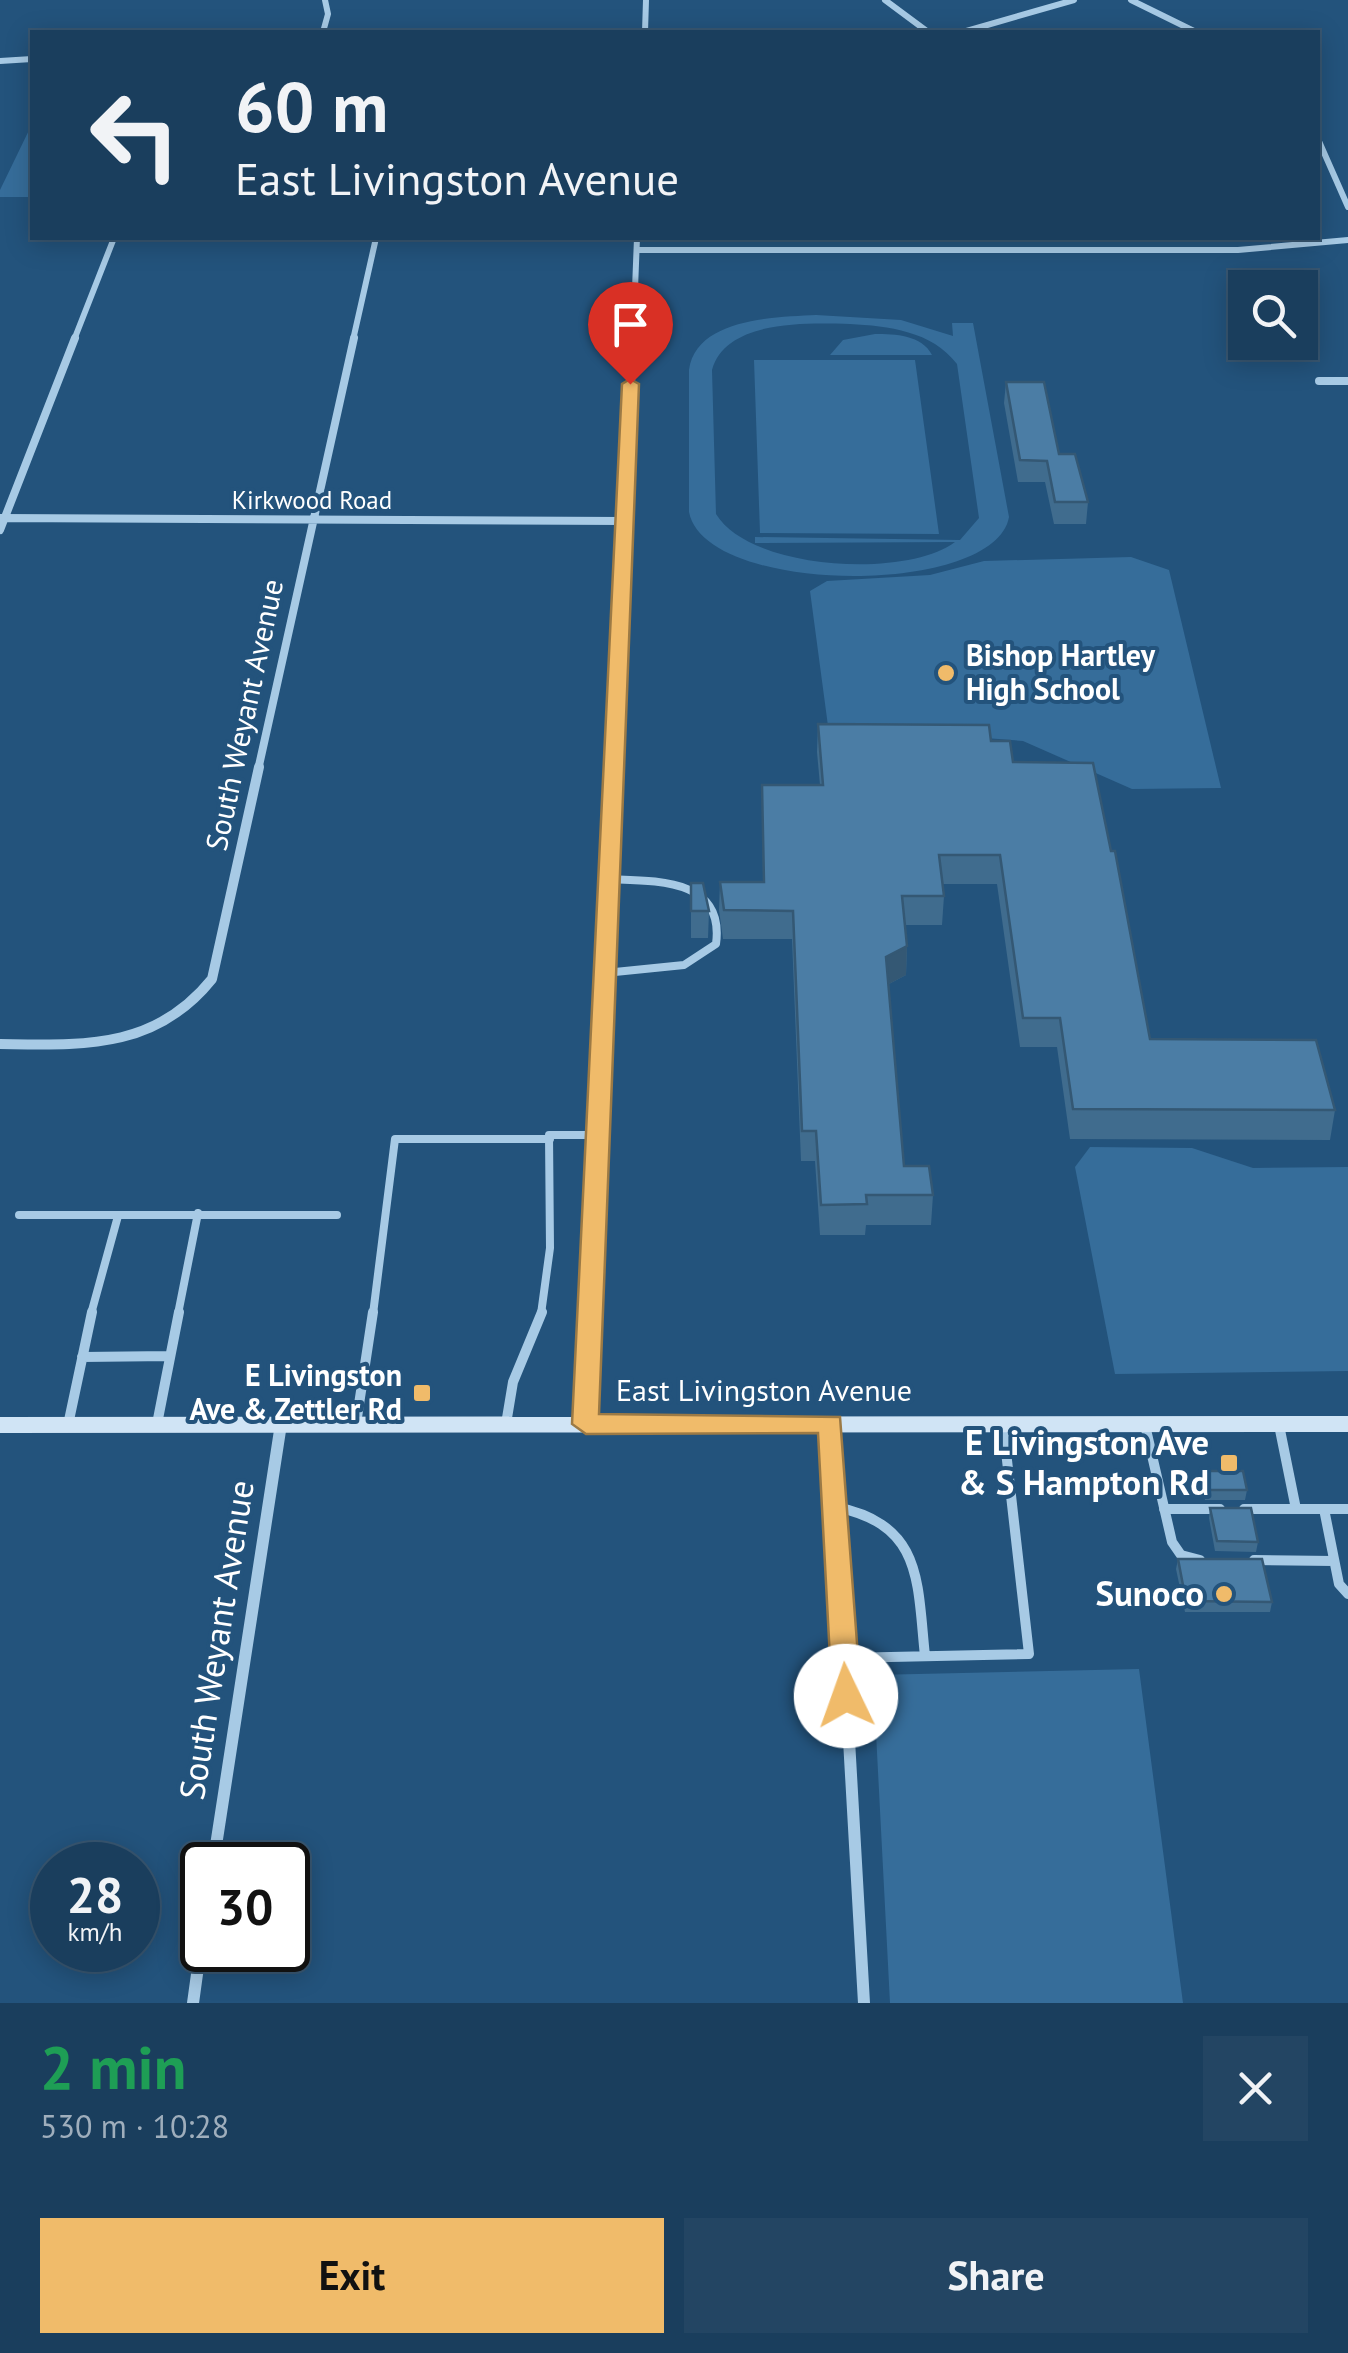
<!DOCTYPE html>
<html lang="en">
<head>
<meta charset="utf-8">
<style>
  body { margin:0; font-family:"PT Sans",sans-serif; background:#234563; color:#f1f3f6; height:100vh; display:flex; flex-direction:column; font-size:38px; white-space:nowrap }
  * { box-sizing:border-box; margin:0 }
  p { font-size:32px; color:#9faebc }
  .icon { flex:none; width:55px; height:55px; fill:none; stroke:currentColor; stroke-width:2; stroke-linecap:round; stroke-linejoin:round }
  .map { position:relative; height:2003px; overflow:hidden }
  .sheet { display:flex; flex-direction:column; background:#1a3e5d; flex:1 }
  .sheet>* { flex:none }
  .top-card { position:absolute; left:30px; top:30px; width:1290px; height:210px; border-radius:0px; box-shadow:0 5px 25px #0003,0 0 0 2px #385772; background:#1a3e5d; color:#f1f3f6; overflow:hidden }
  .buttons { position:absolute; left:1228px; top:270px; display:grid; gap:20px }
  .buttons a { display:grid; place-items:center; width:90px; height:90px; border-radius:0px; background:#1a3e5d; box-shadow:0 5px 25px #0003,0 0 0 2px #385772; font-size:50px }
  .speed { position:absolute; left:30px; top:1842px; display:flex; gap:20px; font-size:50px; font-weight:700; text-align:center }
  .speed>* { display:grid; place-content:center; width:130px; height:130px; border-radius:50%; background:#1a3e5d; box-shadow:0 5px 25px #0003,0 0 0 2px #385772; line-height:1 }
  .speed small { font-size:25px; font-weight:400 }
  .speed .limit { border:5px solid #111; border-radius:15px; background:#fff; color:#111 }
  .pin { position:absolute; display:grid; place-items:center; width:85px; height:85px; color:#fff; margin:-102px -42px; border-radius:50% 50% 50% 0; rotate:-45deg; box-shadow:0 0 10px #0007 }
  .pin .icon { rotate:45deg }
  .me { position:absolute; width:110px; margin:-55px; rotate:357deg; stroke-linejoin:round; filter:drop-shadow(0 0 8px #0008) }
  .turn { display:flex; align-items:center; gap:35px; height:210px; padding:0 40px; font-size:45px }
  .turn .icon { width:130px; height:130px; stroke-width:2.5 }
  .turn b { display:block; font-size:70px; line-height:85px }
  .round { display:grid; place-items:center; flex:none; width:105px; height:105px; border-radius:0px; background:#234563 }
  .head { display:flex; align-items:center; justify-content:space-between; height:170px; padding:0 40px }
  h1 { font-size:60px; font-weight:700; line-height:75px; color:#1e9e55 }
  .button { display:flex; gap:20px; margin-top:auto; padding:20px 40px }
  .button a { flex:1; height:115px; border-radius:0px; background:#f0bb6a; color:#111; font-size:40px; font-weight:700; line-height:115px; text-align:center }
  .button a+a { background:#234563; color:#f1f3f6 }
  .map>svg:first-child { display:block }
  .green { fill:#366d9a; fill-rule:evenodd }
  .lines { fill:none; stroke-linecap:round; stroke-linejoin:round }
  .service-far1 { stroke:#a7cae5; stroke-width:8 }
  .service { stroke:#a7cae5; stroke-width:10 }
  .minor-far3 { stroke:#a7cae5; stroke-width:6 }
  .minor-far2 { stroke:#a7cae5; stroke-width:8 }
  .minor-far1 { stroke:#a7cae5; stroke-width:10 }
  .minor { stroke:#a7cae5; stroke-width:12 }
  .secondary { fill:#d0e4f5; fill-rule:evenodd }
  .wall { fill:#406c8e }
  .shaded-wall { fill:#345874 }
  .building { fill:#4b7da5; stroke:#345874; stroke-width:2.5 }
  .route { fill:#f0bb6a; stroke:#9c7a45; stroke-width:2.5 }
  .poi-dot { fill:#f0bb6a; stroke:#23537c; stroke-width:4 }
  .labels { text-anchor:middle; stroke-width:8; stroke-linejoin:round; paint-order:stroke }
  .far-street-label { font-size:25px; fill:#fff; stroke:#23537c }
  .poi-label { font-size:30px; font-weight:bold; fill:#fff; stroke:#23537c; text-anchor:start }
  .street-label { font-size:30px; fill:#fff; stroke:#23537c }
  .near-poi-label { font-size:35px; font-weight:bold; fill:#fff; stroke:#23537c; text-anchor:end }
  .near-street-label { font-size:35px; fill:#fff; stroke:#23537c }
</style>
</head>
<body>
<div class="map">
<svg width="1348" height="2003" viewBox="0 0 1348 2003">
  <rect width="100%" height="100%" fill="#23537c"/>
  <path class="green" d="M32,124V197H0V190Z
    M816,315L901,320L953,336L952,323H973L1009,517C995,597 705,596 689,512V370C696,318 776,317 816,315ZM850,324C888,326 932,331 957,364L979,518L960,540L755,537V543L955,542C906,579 750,570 716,514L712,370C726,319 808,323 850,324Z
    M875,334C895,334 922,335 932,355H830L843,340Z
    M754,360H915L939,534L760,533Z
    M1131,557L1169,570L1221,788L1132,789L1023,741L828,726L810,591L827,581L930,575L984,561Z
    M1090,1147L1192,1148L1253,1168L1348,1167V1371L1115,1374L1075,1167Z
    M1139,1669L1183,2003H890L873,1675Z"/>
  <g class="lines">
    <path class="service-far1" d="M605,973L684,965L716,944C725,878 656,881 608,879
      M19,1215H337
      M91,1314L118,1216
      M178,1314L198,1213
      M373,1314L395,1139H550
      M541,1314L550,1248L549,1135H598"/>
    <path class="service" d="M82,1357L170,1356
      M157,1424L179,1312
      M356,1424L373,1312
      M506,1424L513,1382L542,1312
      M68,1425L92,1312
      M1145,1425L1172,1542L1181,1555L1200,1560
      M1279,1425L1296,1509
      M836,1507C923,1525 917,1581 925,1656
      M1164,1509H1220
      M1244,1509H1324
      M1348,1509H1324L1339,1584L1348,1594
      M1254,1560L1334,1561
      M844,1658L1029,1654L1003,1425"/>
    <path class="minor-far3" d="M885,0L928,32
      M1131,0L1196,32
      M323,32L328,14L325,0
      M645,32L646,0
      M963,32L1074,0
      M0,61L32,59
      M1318,139L1348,207
      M637,250H1238L1348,240
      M74,340L114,238
      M353,340L376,238
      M633,340L637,238"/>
    <path class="minor-far2" d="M1319,381H1348
      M0,518L624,521
      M0,530L75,338
      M258,770L354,338
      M614,770L633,338"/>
    <path class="minor-far1" d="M0,1044C83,1045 155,1050 212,979L259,767
      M590,1314L614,767"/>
    <path class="minor" d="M585,1424L590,1312
      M831,1424L864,2003
      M213,1865L281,1424
      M193,2003L202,1938"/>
    <path class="secondary" d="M1348,1416V1432L0,1433V1417Z"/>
  </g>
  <path class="wall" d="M1006,382L1059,454L1088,502L1086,524H1054L1045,482H1018L1004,403Z
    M818,724L991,741L1013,762L1150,1039L1335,1110L1330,1140L1070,1139L1057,1047H1020L997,884H943L944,896L942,925H905L907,946L906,975L889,984L904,1166L933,1195L931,1225H866L865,1235H820L815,1161H801L792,939H723L719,910L720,882H763L762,785H820L817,752Z
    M691,883L709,911L708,938H691Z
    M1203,1471L1247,1490L1245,1500H1205L1202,1481Z
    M1210,1508L1258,1542L1256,1552L1215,1551L1209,1518Z
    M1178,1559L1272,1602L1270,1612H1185L1176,1569Z"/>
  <path class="shaded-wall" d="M907,946L906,975L885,986L886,957Z"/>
  <path class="building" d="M1006,382H1044L1059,454H1075L1088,502H1055L1047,461L1020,460Z
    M818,724L989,725L991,741H1010L1013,762L1093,763L1111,851H1115L1150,1039L1316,1040L1335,1110L1073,1109L1060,1018H1023L1000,855H939L944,896H902L907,946L886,957L904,1166H929L933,1195H866L867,1204L821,1205L816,1131H802L793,911L724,910L720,882H764L762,785H823Z
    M691,883H703L709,911H691Z
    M1203,1471H1243L1247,1490H1207Z
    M1210,1508H1251L1258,1542L1217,1541Z
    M1178,1559H1262L1272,1602L1186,1601Z"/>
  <path class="route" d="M630,379L639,384L599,1414L840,1417L861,1696L857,1704H836L832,1696L818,1433L586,1434L572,1424L622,384Z"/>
  <g class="poi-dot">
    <circle cx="946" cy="673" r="10"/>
    <rect x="412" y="1383" width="20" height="20" rx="5"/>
    <rect x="1219" y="1453" width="20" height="20" rx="5"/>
    <circle cx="1224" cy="1594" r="10"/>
  </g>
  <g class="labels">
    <g class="far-street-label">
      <text x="312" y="509">Kirkwood Road</text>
    </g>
    <g class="poi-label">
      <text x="966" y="666">Bishop Hartley<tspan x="966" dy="34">High School</tspan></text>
      <text x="402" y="1386" text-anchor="end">E Livingston<tspan x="402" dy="34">Ave &amp; Zettler Rd</tspan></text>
    </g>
    <g class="street-label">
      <text transform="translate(245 715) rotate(-78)" y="10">South Weyant Avenue</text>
      <text x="764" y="1401">East Livingston Avenue</text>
    </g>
    <g class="near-poi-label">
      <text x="1209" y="1455">E Livingston Ave<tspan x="1209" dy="40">&amp; S Hampton Rd</tspan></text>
      <text x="1204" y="1606">Sunoco</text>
    </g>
    <g class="near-street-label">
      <text transform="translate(217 1640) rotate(-81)" y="12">South Weyant Avenue</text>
    </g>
  </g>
</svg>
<div class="buttons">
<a><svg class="icon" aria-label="search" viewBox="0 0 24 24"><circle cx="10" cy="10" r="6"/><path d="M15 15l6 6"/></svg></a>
</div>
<div class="speed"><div>28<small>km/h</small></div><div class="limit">30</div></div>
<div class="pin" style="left:630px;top:384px;background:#d93025"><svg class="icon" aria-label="arrive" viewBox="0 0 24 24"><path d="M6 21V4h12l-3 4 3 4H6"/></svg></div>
<svg class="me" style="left:846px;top:1696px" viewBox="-20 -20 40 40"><circle r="19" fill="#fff"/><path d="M0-13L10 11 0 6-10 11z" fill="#f0bb6a"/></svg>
<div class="top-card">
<div class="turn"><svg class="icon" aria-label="left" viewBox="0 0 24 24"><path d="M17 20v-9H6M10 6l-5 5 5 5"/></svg><div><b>60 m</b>East Livingston Avenue</div></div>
</div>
</div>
<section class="sheet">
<div class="head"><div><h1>2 min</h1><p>530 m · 10:28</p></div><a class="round"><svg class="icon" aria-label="close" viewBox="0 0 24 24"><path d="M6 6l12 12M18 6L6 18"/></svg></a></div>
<div class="button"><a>Exit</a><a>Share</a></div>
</section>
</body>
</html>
